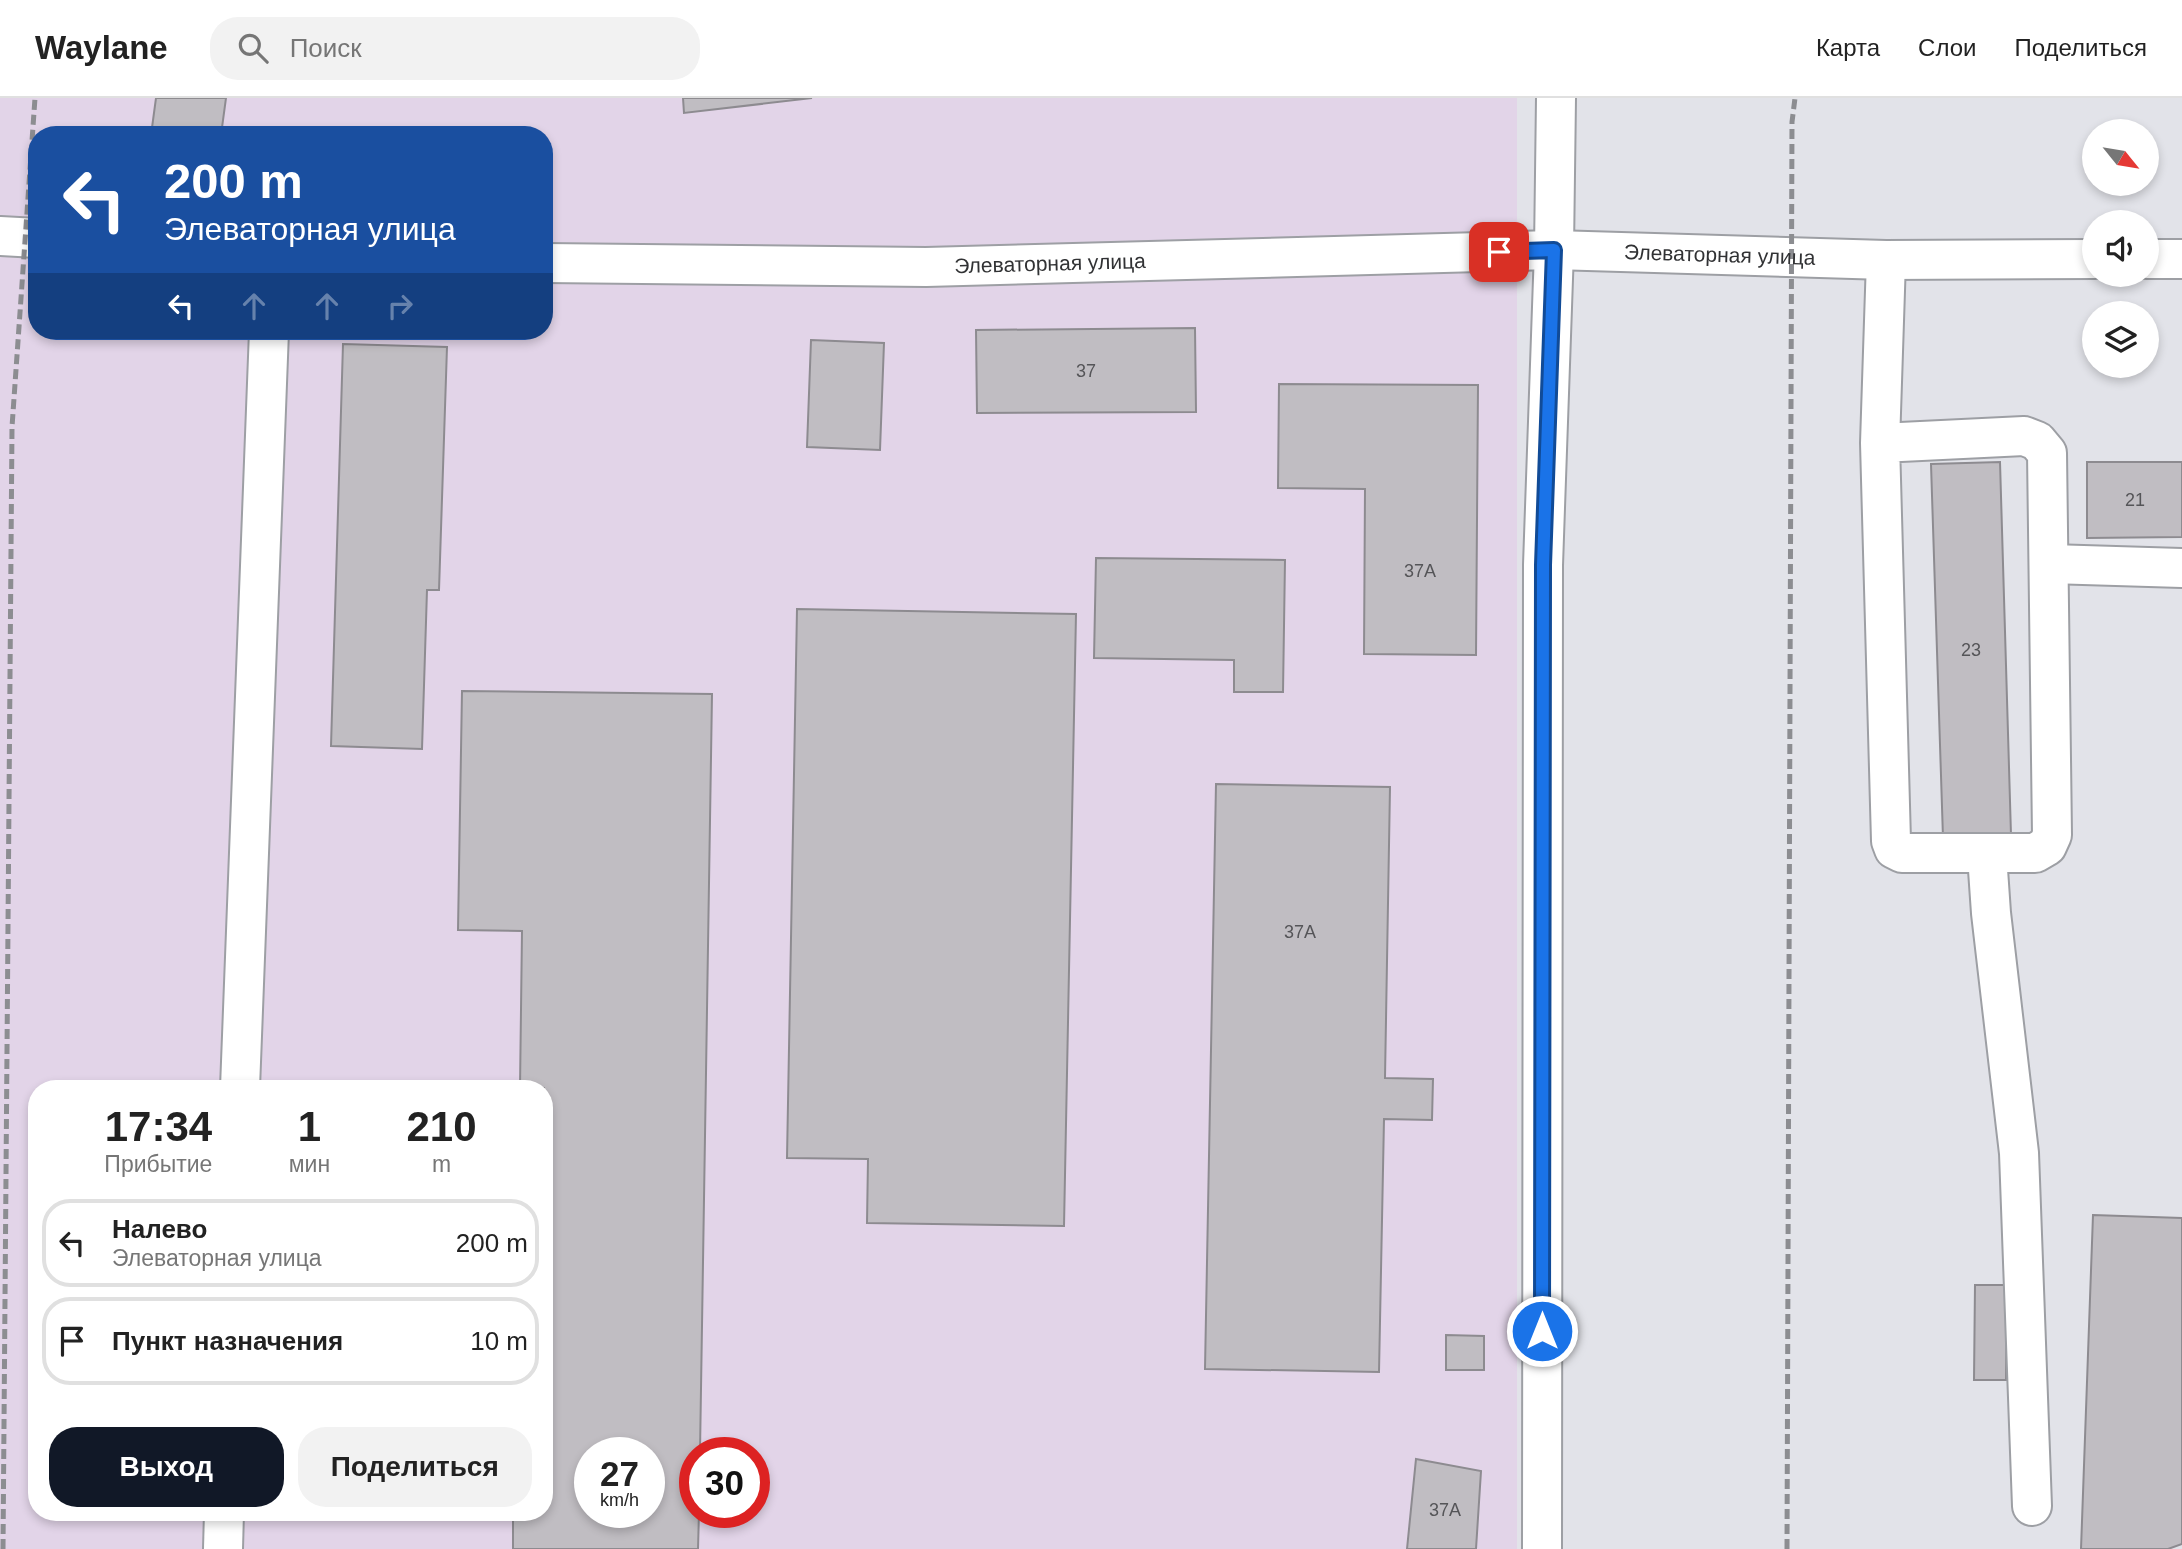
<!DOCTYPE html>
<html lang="ru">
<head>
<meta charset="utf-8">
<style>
  body { margin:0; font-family:Helvetica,sans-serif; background:#f2f2f2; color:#222; height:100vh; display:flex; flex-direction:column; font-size:26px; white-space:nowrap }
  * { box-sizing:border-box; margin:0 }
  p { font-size:23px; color:#767676 }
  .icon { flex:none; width:38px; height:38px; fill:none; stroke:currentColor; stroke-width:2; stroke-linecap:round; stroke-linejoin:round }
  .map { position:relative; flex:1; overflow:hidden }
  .drawer { position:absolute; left:28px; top:982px; width:525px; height:441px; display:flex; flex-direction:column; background:#fff; border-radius:28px; box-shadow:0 4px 10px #0003 }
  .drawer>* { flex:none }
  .top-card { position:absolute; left:28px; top:28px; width:525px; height:214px; border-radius:28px; box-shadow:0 4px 10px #0003; background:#1a4fa0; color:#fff; overflow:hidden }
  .needle { width:46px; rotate:120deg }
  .buttons { position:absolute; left:2082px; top:21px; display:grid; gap:14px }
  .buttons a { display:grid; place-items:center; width:77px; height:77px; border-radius:50%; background:#fff; box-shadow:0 4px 10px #0003; font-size:35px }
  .speed { position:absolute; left:574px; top:1339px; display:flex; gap:14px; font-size:35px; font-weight:700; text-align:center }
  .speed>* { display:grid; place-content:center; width:91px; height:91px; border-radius:50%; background:#fff; box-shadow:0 4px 10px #0003; line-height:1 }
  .speed small { font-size:18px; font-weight:400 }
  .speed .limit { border:10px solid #d22; background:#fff; color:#111 }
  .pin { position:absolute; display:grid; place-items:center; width:60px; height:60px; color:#fff; margin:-30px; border-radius:14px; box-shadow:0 4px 10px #0006 }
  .me { position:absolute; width:77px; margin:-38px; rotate:0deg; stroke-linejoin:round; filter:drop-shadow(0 0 5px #0008) }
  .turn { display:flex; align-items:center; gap:24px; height:147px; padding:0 21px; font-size:32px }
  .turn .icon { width:91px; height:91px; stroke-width:2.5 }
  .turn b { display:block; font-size:49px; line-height:60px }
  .lanes { display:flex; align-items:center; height:66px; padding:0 21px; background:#0003; justify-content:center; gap:35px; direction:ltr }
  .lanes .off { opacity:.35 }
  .eta { display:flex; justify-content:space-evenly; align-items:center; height:119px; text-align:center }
  .eta b { font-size:42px; font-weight:800; line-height:49px }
  .action { display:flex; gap:14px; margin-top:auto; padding:14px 21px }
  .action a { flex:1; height:80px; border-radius:28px; background:#111827; color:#fff; font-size:28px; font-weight:800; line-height:80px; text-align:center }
  .action a+a { background:#f2f2f2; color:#222 }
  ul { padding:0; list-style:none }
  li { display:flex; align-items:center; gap:21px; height:88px; margin:0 14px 10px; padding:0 7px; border:4px solid #e0e0e0; border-radius:28px }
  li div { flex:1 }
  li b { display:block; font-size:26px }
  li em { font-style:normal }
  header { display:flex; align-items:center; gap:42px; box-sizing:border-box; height:98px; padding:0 35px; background:#fff; border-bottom:2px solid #e0e0e0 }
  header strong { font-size:33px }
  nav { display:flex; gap:38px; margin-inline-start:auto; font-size:24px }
  .search { width:490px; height:63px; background:#f2f2f2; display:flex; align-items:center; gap:18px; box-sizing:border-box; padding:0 24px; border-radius:28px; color:#767676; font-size:26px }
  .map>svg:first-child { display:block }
  .industrial { fill:#e2d4e8; fill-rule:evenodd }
  .building { fill:#c0bdc2; stroke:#8d8b90; stroke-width:2; fill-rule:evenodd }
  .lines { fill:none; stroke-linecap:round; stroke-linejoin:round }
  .minor-casing { stroke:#9d9fa4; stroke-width:42 }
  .minor { stroke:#fff; stroke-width:38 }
  .rail { stroke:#8c8d91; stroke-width:5; stroke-dasharray:10 5; stroke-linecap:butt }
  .route-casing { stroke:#114b97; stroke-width:18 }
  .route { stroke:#1a73e8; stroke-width:12 }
  .labels { text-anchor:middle; stroke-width:6; stroke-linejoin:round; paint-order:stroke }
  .number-label { font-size:18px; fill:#555558 }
  .street-label { font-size:21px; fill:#313234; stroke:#e2e3e9 }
</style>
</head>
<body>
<header>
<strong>Waylane</strong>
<div class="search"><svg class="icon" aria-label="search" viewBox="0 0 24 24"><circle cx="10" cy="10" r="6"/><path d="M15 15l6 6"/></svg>Поиск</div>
<nav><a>Карта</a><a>Слои</a><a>Поделиться</a></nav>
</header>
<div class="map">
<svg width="2182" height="1451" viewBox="0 0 2182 1451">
  <rect width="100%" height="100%" fill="#e2e3e9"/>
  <path class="industrial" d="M0,0H1517V1451H0ZM37,37H544V233H37ZM37,990H544V1414H37ZM590,1354H649V1414H590ZM695,1354H754V1414H695Z"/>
  <path class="building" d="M156,0H226L221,37H151Z
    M683,0H812L684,15Z
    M1195,230L1196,314L977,315L976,232Z
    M811,242L884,245L880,352L807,349Z
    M343,246L447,249L439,492H427L422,651L331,648Z
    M1279,286L1478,287L1476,557L1364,556L1365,391L1278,390Z
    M2000,364L2011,737L1943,740L1931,366Z
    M2087,364H2182V439L2087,440Z
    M1096,460L1285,462L1283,594H1234V562L1094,560Z
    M797,511L1076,516L1064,1128L867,1125L868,1061L787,1060Z
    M462,593L712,596L700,1354H695V1414H699L698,1451H513V1414H544V990H520L522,833L458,832ZM590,1354H649V1414H590Z
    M1216,686L1390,689L1385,980L1433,981L1432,1022L1384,1021L1379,1274L1205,1271Z
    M2093,1117L2182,1120V1446L2168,1451H2081Z
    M1975,1187H2007L2006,1282H1974Z
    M1446,1237L1484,1238V1272H1446Z
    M1416,1361L1481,1373L1476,1451H1407Z"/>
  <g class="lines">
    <defs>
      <g id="minor">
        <path d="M0,138L37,140"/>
        <path d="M2147,161H2182"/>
        <path id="s1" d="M544,165L926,169L1554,152L1886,162L2095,161"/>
        <path d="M1880,345L2024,338L2037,343L2047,355L2052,737L2047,748L2035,755H1902L1894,751L1891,743L1880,345L1886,162"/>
        <path d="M2050,466L2182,470"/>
        <path d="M1987,757L1991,815L2019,1055L2032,1408"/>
        <path d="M240,990L269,233"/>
        <path d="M223,1451L224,1414"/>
        <path d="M1542,1451L1543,467L1554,152L1556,0"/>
      </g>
    </defs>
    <use href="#minor" class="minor-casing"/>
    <use href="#minor" class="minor"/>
    <path class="rail" d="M3,1451L12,329L35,0
      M1787,1451L1792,24L1795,0"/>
  </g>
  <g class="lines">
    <defs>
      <path id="route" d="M1499,154L1554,152L1543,467L1542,1233"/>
    </defs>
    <use href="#route" class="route-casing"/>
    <use href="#route" class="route"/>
  </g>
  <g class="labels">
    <g class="number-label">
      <text x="1086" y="279">37</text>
      <text x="2135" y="408">21</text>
      <text x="1420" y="479">37А</text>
      <text x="1971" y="558">23</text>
      <text x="1300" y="840">37А</text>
      <text x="1445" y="1418">37А</text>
    </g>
    <g class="street-label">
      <text dy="7" stroke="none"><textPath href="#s1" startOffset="1176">Элеваторная улица</textPath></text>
      <text dy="7" stroke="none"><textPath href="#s1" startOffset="506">Элеваторная улица</textPath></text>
    </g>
  </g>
</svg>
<div class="buttons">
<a><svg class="needle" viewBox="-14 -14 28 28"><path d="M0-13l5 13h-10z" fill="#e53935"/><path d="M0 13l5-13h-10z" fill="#767676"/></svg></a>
<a><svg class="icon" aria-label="sound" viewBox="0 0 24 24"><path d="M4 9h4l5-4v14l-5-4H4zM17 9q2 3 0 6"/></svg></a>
<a><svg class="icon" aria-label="layers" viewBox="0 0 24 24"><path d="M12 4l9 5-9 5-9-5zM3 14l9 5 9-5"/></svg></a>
</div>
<div class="speed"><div>27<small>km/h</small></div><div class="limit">30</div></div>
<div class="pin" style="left:1499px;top:154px;background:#d93025"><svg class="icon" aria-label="arrive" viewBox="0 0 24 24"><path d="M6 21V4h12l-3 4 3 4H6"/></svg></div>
<svg class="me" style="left:1542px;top:1233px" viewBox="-20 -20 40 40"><circle r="17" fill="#1a73e8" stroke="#fff" stroke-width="3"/><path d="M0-11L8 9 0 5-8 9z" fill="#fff"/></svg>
<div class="top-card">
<div class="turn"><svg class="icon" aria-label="left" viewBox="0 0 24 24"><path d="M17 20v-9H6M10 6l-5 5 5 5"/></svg><div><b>200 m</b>Элеваторная улица</div></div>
<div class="lanes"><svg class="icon" aria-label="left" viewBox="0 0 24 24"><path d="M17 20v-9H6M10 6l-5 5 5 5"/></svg><svg class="icon off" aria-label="ahead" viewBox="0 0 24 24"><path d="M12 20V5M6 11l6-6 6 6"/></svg><svg class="icon off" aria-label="ahead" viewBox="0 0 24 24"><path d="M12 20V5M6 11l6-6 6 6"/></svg><svg class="icon off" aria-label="right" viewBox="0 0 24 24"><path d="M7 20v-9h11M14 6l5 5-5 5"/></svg></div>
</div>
<section class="drawer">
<div class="eta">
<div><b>17:34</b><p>Прибытие</p></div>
<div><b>1</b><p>мин</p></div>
<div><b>210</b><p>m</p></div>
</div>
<ul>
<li><svg class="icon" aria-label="left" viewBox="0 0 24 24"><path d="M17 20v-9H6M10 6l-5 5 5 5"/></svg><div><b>Налево</b><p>Элеваторная улица</p></div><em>200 m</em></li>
<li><svg class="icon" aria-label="arrive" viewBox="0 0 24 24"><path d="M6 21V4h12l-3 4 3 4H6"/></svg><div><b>Пункт назначения</b></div><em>10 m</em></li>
</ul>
<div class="action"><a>Выход</a><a>Поделиться</a></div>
</section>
</div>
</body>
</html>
